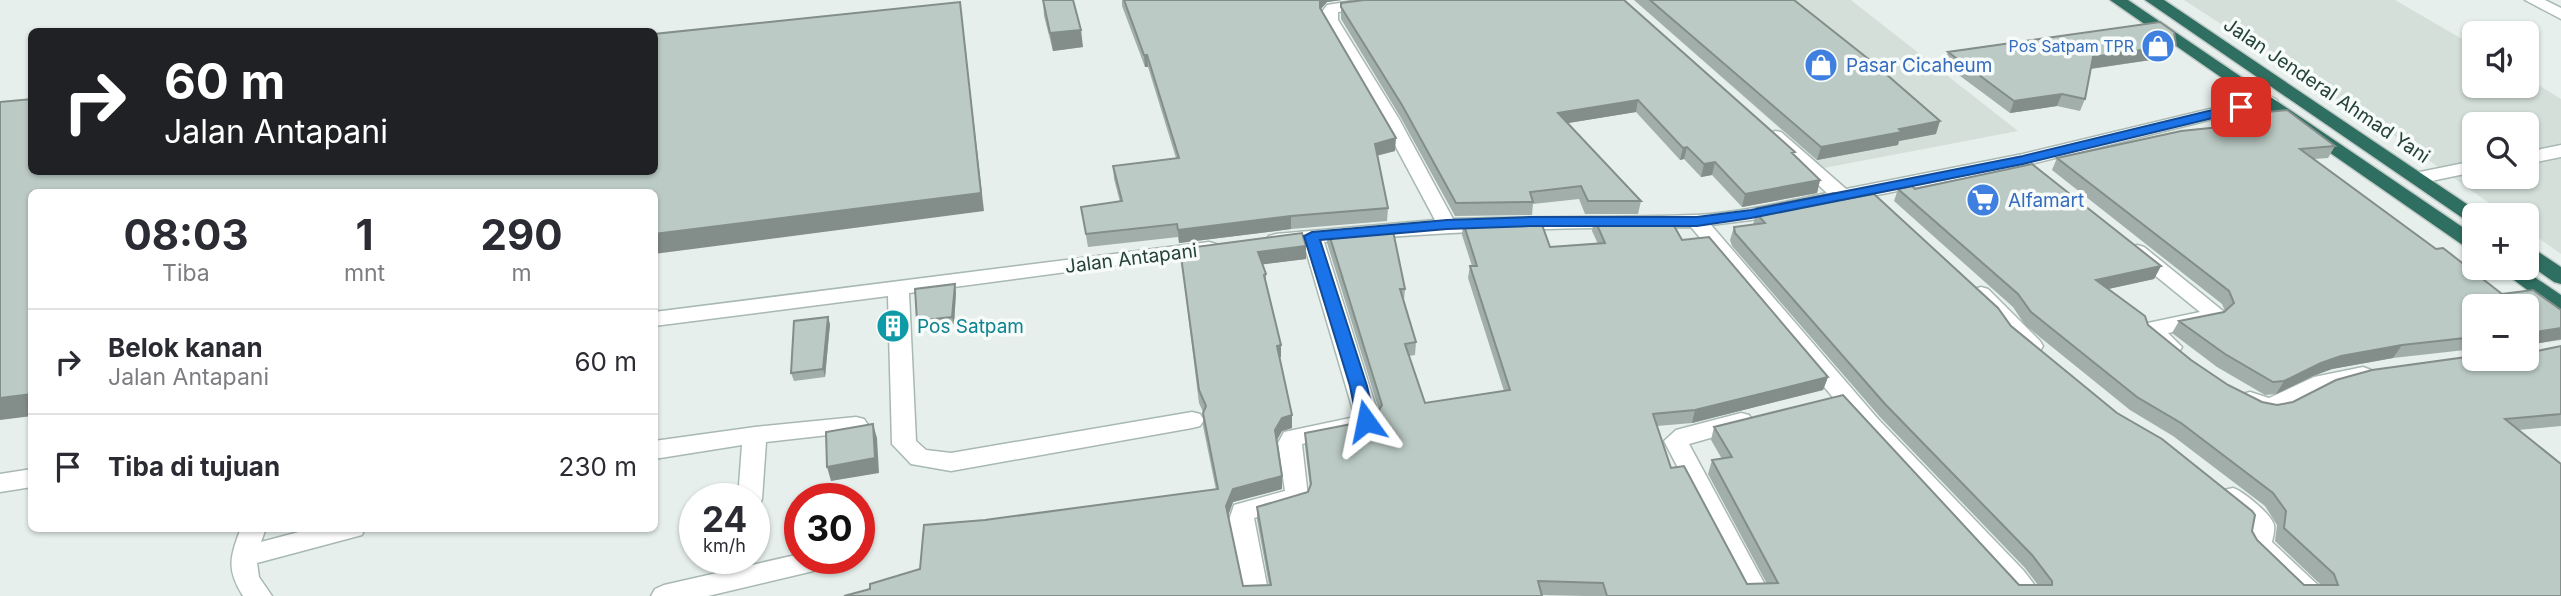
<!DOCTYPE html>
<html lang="id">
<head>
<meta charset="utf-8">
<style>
  body { margin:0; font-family:Inter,sans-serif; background:#f2f2f3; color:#2b2b33; height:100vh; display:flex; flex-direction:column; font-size:26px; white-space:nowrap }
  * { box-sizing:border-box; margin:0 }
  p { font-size:23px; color:#7c7c81 }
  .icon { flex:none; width:38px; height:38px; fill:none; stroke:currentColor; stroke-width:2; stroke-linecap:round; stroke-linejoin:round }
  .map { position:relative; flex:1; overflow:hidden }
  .details { position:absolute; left:28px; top:189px; width:630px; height:343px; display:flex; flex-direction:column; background:#fff; border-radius:10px; box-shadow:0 2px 5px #0004 }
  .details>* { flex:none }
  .banner { position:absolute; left:28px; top:28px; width:630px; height:147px; border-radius:10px; box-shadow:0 2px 5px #0004; background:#202124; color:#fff; overflow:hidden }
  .buttons { position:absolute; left:2462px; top:21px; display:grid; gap:14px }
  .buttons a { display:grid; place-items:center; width:77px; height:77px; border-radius:10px; background:#fff; box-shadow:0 2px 5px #0004; font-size:35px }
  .speed { position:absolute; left:679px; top:483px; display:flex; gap:14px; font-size:35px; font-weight:700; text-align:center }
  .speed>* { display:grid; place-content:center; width:91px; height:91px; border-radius:50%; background:#fff; box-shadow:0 2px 5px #0004; line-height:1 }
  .speed small { font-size:18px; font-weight:400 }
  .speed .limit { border:10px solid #d22; background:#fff; color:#111 }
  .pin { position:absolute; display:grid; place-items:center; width:60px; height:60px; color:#fff; margin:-30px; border-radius:14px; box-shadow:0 4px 10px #0006 }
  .me { position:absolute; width:77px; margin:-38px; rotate:348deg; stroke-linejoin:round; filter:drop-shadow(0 0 5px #0008) }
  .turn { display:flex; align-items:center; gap:24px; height:147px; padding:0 21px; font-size:32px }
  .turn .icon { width:91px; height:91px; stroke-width:2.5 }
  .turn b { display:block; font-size:49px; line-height:60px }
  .eta { display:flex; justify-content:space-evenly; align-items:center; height:119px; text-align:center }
  .eta b { font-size:42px; font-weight:700; line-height:49px }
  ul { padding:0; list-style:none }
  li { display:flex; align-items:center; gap:21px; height:105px; padding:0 21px; border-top:2px solid #e1e1e2 }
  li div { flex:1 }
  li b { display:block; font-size:26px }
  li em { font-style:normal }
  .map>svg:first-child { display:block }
  .built { fill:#d4dfda; fill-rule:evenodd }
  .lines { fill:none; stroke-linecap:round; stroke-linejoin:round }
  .minor-casing { stroke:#a8b8b2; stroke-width:3 }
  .highway-casing { stroke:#c2cac8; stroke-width:3 }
  .minor { fill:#fff; fill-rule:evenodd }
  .highway { fill:#2f6f62; fill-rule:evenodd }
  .wall { fill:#a1aea9 }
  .shaded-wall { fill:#838d89 }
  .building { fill:#bbcac4; stroke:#838d89; stroke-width:2 }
  .route { fill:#1a73e8; stroke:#114b97; stroke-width:2 }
  .labels { text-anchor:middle; stroke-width:7; stroke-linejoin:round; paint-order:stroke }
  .far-shop-label { font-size:16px; fill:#366cbe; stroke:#f7fbf9; text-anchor:end }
  .shop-label { font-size:19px; fill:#366cbe; stroke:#f7fbf9; text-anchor:start }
  .street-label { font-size:19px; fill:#24423a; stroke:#f7fbf9 }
  .culture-label { font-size:19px; fill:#0d838f; stroke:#f7fbf9; text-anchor:start }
</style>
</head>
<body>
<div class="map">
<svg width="2561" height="596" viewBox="0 0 2561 596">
  <rect width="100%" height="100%" fill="#e6efeb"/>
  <path class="built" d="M1634,0H1851L2018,131L1824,168Z
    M2184,0H2395L2474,46V86H2527V78L2561,99V254L2527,230V215H2506L2399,139ZM2474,124H2527V177H2474Z"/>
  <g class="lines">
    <defs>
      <path id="minor" d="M1359,0H1406L1398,5L1338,12V20L1399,119L1453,219C1534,216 1615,218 1695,215C1739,213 1784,202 1827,193L1769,140L1766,136L1775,131L1781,132L1846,189L2023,154L2268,95L2277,100L2274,104L2023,166L1751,220L1711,225L1878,419L2023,570L2043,596H2014L1861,431L1691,227C1566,227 1448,231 1324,242L1379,417L1371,430L1302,444L1308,497L1305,504L1254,518L1269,596H1243L1229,520L1234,505L1285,491L1278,443L1284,432L1355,417L1304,244H1269L1266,240L1269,236L1276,234L1435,220L1381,119L1322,20V12L1327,5Z
        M2525,0H2545L2561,8V19Z
        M2561,145V157L2527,164V152Z
        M2474,161V172L2417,184L2408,178L2410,174Z
        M1209,242L1216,244L1219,248L1216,252L909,293L916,441L926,450L951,453L1192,412L1200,414L1204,420L1200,426L1192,428L951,471L911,464L892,444L888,296L654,326V312Z
        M2137,245L2144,247L2223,311L2221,320L2215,323L2168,333L2182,347L2179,352C2163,357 2148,342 2140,329L2143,324L2200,312L2130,255L2127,251L2130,247Z
        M1981,287L1988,289L2040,341L2043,346L2040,351L2032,353L2024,351L1974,299L1971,294L1974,289Z
        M2363,367L2371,370L2374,375L2371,380L2327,389L2271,415L2242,406L2239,400L2242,394L2250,392L2269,398L2314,377Z
        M1741,413L1749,415L1753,421L1749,427L1689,444L1771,596H1745L1664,441L1676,430Z
        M856,417L864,419L868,425L864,431L766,442L762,499L759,506L754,507V499H738L742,445L654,459V441L755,427Z
        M32,469V487L0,492V474Z
        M2233,488C2243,491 2272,515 2274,525C2275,530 2273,537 2272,542L2322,589L2326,596H2296L2250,552L2246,545L2249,529L2221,497L2224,490Z
        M241,528H266L261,542L314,528H365L362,535L257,563L259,577L272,596H243C226,569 230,557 241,528Z
        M800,554V558H839L835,565L826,568L708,596H651L655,589L664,585Z"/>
      <path id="highway" d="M2110,0H2128L2474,235V250L2467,248Z
        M2145,0H2164L2483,215H2474V223L2467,221Z
        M2527,247L2534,249L2561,267V284L2554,282L2527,263Z
        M2498,268H2521L2561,295V312L2554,310Z"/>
    </defs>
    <use href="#minor" class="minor-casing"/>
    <use href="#highway" class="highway-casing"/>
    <use href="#minor" class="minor"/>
    <use href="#highway" class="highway"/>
  </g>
  <path class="wall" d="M1043,0L1083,47L1053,51L1044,16Z
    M1122,0H1342L1327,2L1320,10L1395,151L1377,156L1388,208L1387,221L1291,229L1179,243L1178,237L1088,247L1081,207L1120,202L1114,179L1113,166L1176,158L1148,67H1145L1122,6Z
    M1364,0L1795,155L1820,180L1817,193L1742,207L1712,175L1701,177L1684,159L1680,160L1636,112L1568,123L1641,201L1638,214H1585L1579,199L1533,204L1532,215L1455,216L1401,118L1341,19V3Z
    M1634,0H1794L1936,134L1899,141L1898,145L1817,160Z
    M1948,52L2171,57L2091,69L2085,99L2080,111L2057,106L2010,113L1944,64Z
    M2248,114L2335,146L2328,158L2314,159L2436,249L2502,294L2561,310V340L2534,344L2530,349L2537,351L2561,346V426L2518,430L2561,596H1586L1542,595L870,589L920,569L985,520L1216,490L1203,426V412L1199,403L1180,249L1306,246V259L1263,264L1266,274V285L1281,357L1279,358L1292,428L1282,431L1277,440L1282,489L1233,502L1228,515L1243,586L1269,585L1257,520V507L1308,492L1310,487L1305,446V433L1372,420L1379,410L1327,243L1328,231L1405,289L1404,300L1416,342L1415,355L1409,356L1425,403L1504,391L1468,278L1470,266H1472L1462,235L1463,222L1550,247L1598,244L1592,231L1594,218L1682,240L1828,377L1823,390L1692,423L1657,426L1671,468L1747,584H1767L1708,474L1712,460L1722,459L1711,440L1714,427L2019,585H2038L2025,568L1880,417L1732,246L1730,240L1734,227L1753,225L1757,208L1841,200L2011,326L2252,531L2257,540L2304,585H2321L2275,541L2277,525L2265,506L2173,436L2130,410L2025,325L2013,307L1894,201L1898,189H1915L2161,266L2154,279L2108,289L2148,325L2191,360L2228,385L2262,402L2277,405L2527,359L2474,306V351V349L2393,358L2332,369L2313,376L2276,394L2265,395L2217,367L2172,333L2179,321L2224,312L2225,311L2222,304L2052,170L2057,158L2243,125Z
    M956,292L954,324L918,329L917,321Z
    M830,324L825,377L794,381L791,373Z"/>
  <path class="shaded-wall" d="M1320,0H1342L1327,2L1320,10Z
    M960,2L984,211L654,254V234Z
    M1081,30L1083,47L1053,51L1050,33Z
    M2176,45L2171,57L2088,69L2093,57Z
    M1144,55H1147L1148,67H1145Z
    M2062,94L2057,106L2010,113L2014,101Z
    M1638,100L1636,112L1556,125L1558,113Z
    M1940,121L1936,134L1899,141L1898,145L1817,160L1821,147L1899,129Z
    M1396,138L1395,151L1374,156L1375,144Z
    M1687,147L1684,159L1680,160L1683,148Z
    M1715,162L1712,175L1701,177L1704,164Z
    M1820,180L1817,193L1742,207L1745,194Z
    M1291,216V229L1179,243L1178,230Z
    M1306,246V259L1258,265V252Z
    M2161,266L2154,279L2090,293L2096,280Z
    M955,284L956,292L954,324L952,317Z
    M828,317L830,324L825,377L823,369Z
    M2561,328V339L2534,344L2535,332Z
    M1281,345V357L1277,358V346Z
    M2402,345L2393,358L2332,369L2313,376L2276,394L2284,381L2321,363L2341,356Z
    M1828,377L1823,390L1692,423L1695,410Z
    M32,394V416L0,420V398Z
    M1292,415V428L1282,431L1275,443V430L1282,418Z
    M873,424L877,438L879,473L831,481L827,467Z
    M1282,476V489L1233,502L1227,519L1226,506L1233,489Z"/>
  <path class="building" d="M1043,0H1073L1081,30L1050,33Z
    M1124,0H1320V8L1396,138L1375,144L1388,208L1291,216L1178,230L1177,224L1086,234L1081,207L1122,201L1113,166L1179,158L1147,55H1144Z
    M1364,0H1624L1795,152L1792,153L1820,180L1745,194L1715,162L1704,164L1687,147L1683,148L1638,100L1558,113L1641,201H1588L1581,186L1530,192L1533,202L1456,203L1402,105L1341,7V3Z
    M1650,0H1794L1871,61L1940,121L1899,129L1902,132L1821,147Z
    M960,2L981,193L654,234V192H32V394L0,398V102L32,99V172H654V34Z
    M2160,22L2174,32L2176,45L2093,57L2085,99L2062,94L2014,101L1948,52Z
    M2287,110L2335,146L2300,149L2436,249L2443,248L2502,294L2533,290L2561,310V328L2535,332L2534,343L2527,344L2528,349L2537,351L2561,346V414L2505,419L2561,464V596H1607L1603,583L1538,581L1542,596H844L870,589V584L920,569L924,525L985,520L1218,489L1203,413L1206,406L1199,390L1180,249L1302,233L1306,246L1258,252L1266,274L1264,275L1281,345L1277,346L1292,415L1282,418L1275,430L1282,476L1233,489L1226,506L1243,586L1271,585L1257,507L1308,492L1311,484L1305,433L1372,420L1382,405L1328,231L1392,226L1405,289H1400L1416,342L1405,344L1425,403L1510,390L1470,266H1477L1463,222L1540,219L1550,247L1605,243L1594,218L1669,217L1682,240L1709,237L1828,377L1695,410L1653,414L1671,468L1684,466L1747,584L1778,583L1712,460L1732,457L1714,427L1843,395L2019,585H2052V581L2032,555L1885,404L1735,233L1734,227L1765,223L1756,213L1761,212L1757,208L1834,193L1841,200L1874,194L1998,308L2011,326L2117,413L2162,439L2252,511L2255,515L2252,531L2257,540L2304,585H2338L2334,574L2284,528L2286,511L2273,493L2181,423L2137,397L2031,312L2018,294L1898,189L1912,186L1915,189L2032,164L2161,266L2096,280L2145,316L2148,325L2191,360L2228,385L2262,402L2277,405L2293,402L2336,380L2372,370L2474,356V359H2527V306H2474V337L2402,345L2341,356L2321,363L2284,381L2273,382L2225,354L2179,321L2224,312L2234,303L2229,291L2057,158L2181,131L2259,123L2248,114Z
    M955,284L952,317L917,321L915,289Z
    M828,317L823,369L791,373L794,321Z
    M873,424L875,458L827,467L826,432Z"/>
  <path class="route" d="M2241,103L2246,104V110L2023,164L1751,218L1697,226H1530L1447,229L1320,240L1367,386L1375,421L1372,426H1360L1357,421L1350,386L1304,236L1312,232L1447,220L1530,217H1697L1751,210L2023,156Z"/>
  <defs>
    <symbol id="shop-disc" viewBox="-11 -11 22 22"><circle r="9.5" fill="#3f7fe0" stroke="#f7fbf9"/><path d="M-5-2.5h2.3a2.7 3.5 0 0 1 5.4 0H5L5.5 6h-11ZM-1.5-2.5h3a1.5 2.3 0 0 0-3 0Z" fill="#fff"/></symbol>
    <symbol id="supermarket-disc" viewBox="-11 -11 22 22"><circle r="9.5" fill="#3f7fe0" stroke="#f7fbf9"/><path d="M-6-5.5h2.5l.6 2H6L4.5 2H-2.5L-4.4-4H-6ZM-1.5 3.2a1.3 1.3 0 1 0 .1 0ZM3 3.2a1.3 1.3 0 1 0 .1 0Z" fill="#fff"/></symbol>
    <symbol id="building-disc" viewBox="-11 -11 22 22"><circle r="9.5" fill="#0f9aa8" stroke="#f7fbf9"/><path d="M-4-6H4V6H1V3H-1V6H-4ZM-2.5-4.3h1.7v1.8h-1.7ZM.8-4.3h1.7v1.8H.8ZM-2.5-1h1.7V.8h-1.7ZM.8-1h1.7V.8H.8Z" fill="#fff"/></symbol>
  </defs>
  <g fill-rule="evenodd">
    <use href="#shop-disc" x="2139" y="27" width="38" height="38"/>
    <use href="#shop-disc" x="1802" y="46" width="38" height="38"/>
    <use href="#supermarket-disc" x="1964" y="181" width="38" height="38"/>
    <use href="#building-disc" x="874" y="307" width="38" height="38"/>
  </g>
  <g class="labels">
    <g class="far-shop-label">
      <text x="2134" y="52">Pos Satpam TPR</text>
    </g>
    <g class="shop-label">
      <text x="1846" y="72">Pasar Cicaheum</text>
      <text x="2008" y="207">Alfamart</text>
    </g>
    <g class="street-label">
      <text transform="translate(2327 90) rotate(34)" y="7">Jalan Jenderal Ahmad Yani</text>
      <text transform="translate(1131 258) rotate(-7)" y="7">Jalan Antapani</text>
    </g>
    <g class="culture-label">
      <text x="917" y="333">Pos Satpam</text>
    </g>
  </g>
</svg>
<div class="buttons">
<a><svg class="icon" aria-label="sound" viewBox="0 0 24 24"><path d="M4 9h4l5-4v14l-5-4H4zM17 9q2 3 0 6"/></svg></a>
<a><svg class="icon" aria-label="search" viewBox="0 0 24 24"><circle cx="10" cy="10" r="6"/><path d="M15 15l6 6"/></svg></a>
<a>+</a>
<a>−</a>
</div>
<div class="speed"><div>24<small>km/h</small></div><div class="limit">30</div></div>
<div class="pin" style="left:2241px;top:107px;background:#d93025"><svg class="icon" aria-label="arrive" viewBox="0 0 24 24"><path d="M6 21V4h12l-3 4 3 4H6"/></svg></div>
<svg class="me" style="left:1366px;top:421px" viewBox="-20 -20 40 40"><path d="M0-17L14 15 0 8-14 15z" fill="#1a73e8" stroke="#fff" stroke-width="4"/></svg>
<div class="banner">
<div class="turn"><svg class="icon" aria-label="right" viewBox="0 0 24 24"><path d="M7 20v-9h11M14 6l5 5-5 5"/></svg><div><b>60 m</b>Jalan Antapani</div></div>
</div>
<section class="details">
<div class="eta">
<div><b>08:03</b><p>Tiba</p></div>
<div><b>1</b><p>mnt</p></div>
<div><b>290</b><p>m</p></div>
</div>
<ul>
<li><svg class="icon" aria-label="right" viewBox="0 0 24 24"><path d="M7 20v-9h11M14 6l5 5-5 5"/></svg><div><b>Belok kanan</b><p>Jalan Antapani</p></div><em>60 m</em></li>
<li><svg class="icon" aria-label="arrive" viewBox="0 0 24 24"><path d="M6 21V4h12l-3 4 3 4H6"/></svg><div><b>Tiba di tujuan</b></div><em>230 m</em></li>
</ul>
</section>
</div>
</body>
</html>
